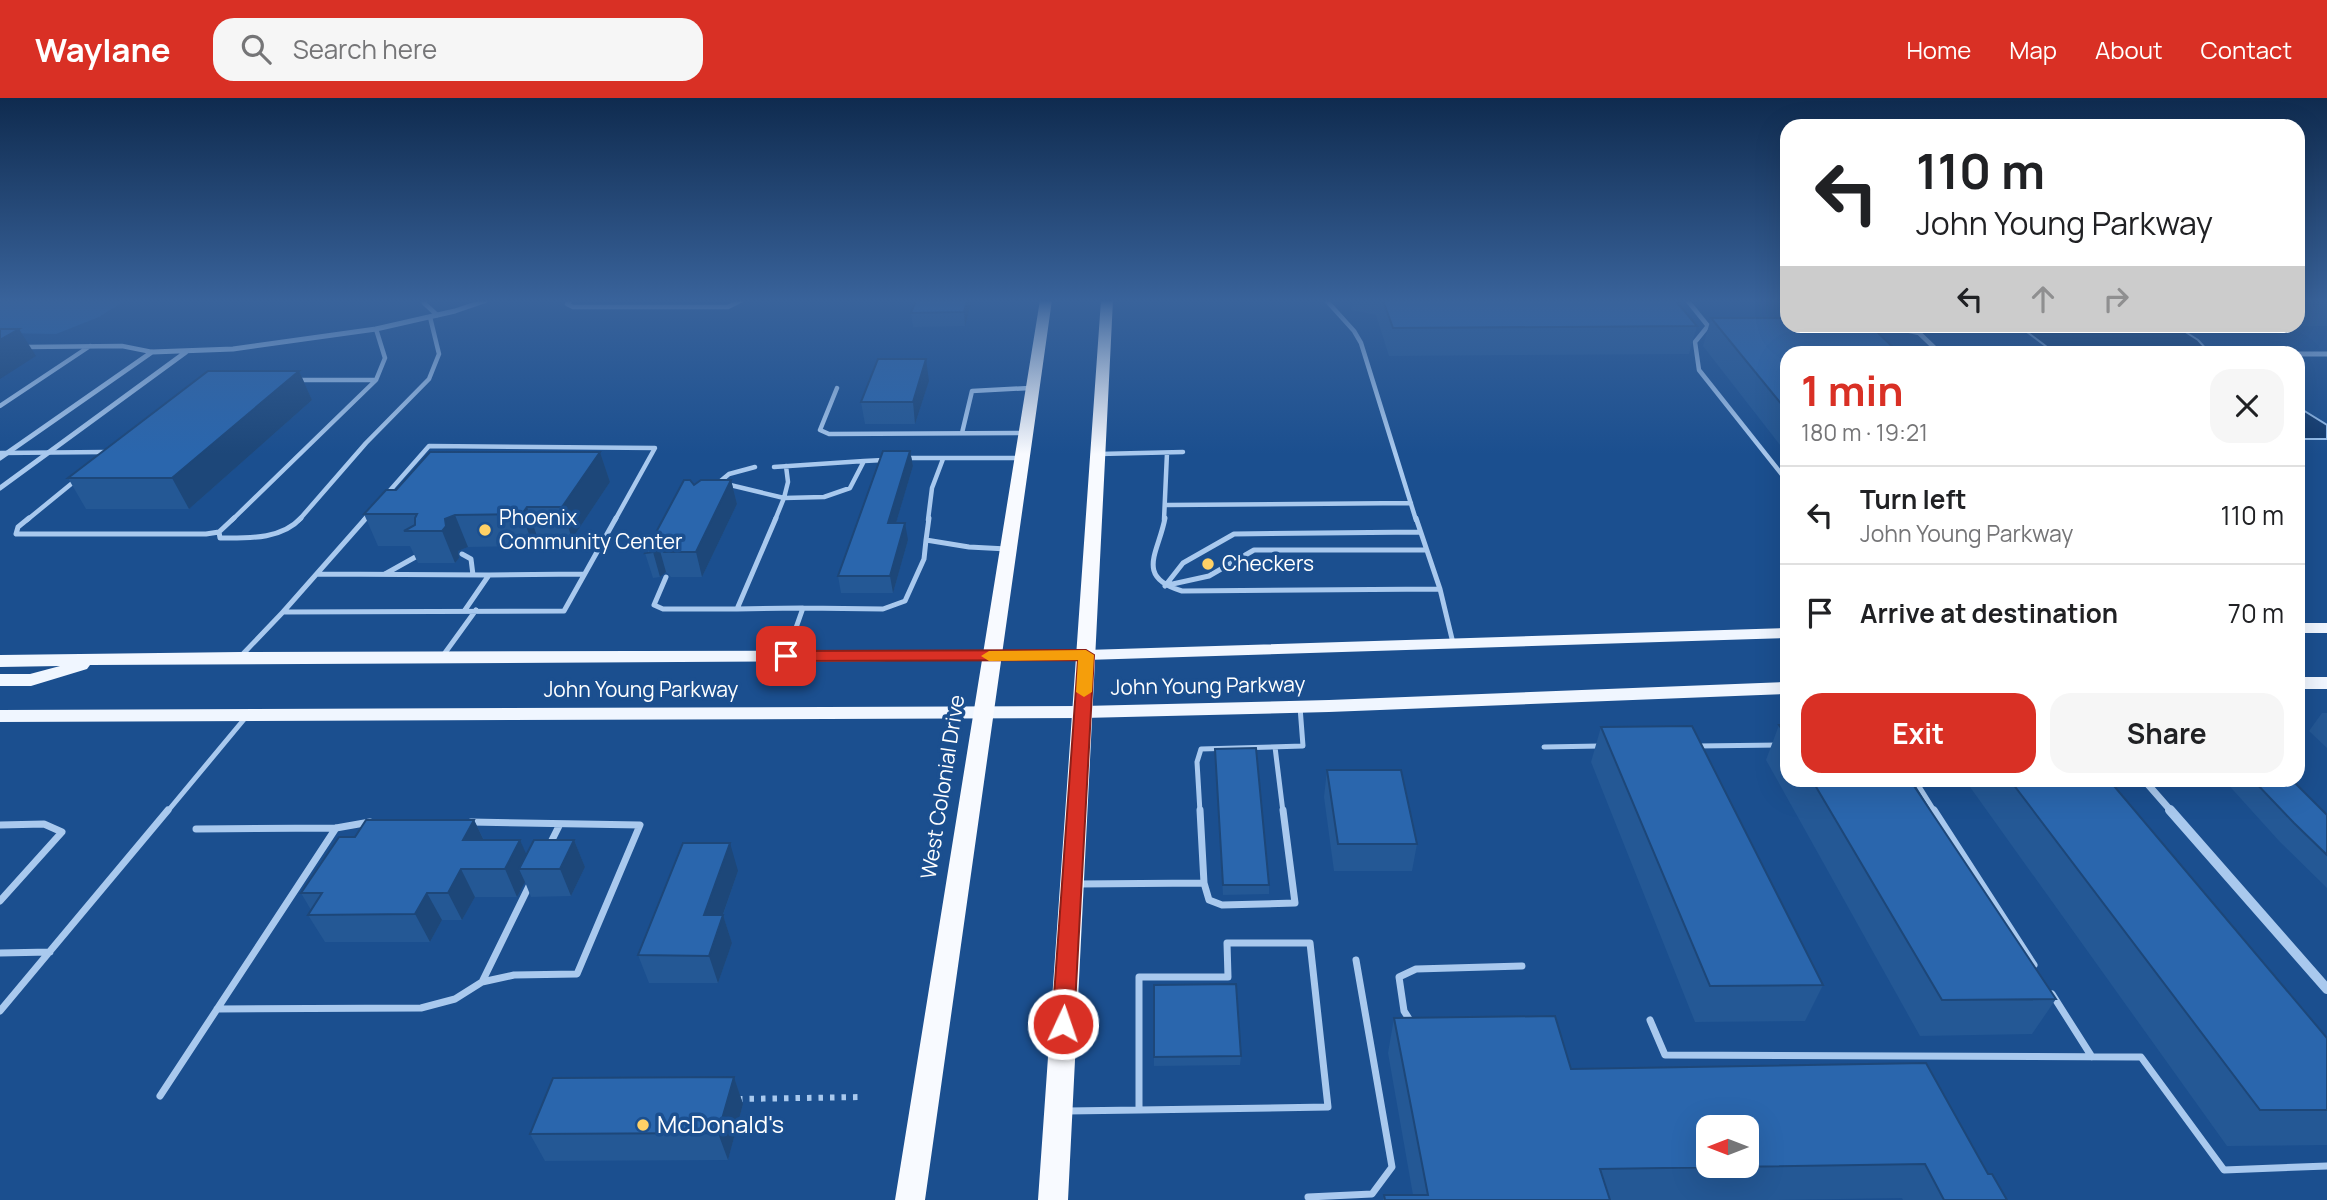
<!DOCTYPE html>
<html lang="en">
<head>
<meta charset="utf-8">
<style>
  body { margin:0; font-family:Manrope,sans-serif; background:#f6f6f6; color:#202124; height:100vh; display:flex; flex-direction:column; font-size:26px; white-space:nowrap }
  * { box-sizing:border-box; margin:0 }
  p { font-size:23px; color:#757577 }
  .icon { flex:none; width:38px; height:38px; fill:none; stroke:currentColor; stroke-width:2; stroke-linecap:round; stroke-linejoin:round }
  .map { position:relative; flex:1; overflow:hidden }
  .panel { position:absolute; left:1780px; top:248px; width:525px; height:441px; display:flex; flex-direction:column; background:#fff; border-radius:21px; box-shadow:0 7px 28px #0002 }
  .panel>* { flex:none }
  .banner { position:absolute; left:1780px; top:21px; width:525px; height:214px; border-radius:21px; box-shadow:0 7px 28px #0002; background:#fff; color:#202124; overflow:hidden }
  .needle { width:46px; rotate:270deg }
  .buttons { position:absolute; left:1696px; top:1017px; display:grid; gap:14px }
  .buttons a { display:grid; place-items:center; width:63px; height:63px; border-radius:14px; background:#fff; box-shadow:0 7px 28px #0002; font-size:35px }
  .pin { position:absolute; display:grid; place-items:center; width:60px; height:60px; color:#fff; margin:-30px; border-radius:14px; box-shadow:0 4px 10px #0006 }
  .me { position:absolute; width:77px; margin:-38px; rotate:3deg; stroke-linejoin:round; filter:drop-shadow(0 0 5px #0008) }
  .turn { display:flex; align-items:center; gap:24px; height:147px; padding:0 21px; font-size:32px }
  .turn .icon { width:91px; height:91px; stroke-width:2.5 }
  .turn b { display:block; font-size:49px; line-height:60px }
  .lanes { display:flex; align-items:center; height:66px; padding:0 21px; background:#0003; justify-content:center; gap:35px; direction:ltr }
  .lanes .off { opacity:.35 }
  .round { display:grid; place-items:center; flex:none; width:74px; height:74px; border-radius:21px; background:#f6f6f6 }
  .overview { display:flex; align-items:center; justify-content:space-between; height:119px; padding:0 21px }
  h1 { font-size:42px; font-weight:700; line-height:52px; color:#d93025 }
  .action { display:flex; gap:14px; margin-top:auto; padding:14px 21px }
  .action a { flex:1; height:80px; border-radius:21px; background:#d93025; color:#fff; font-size:28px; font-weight:700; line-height:80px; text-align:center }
  .action a+a { background:#f6f6f6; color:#202124 }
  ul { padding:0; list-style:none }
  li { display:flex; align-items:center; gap:21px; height:98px; padding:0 21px; border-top:2px solid #e0e0e0 }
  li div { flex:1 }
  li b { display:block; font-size:26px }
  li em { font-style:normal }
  header { display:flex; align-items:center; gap:42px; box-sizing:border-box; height:98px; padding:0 35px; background:#d93025; color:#fff }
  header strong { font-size:33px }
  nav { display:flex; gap:38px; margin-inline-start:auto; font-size:24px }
  .search { width:490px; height:63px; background:#f6f6f6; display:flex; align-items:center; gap:18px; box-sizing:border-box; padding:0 24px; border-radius:21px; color:#757577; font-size:26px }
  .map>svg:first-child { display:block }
  .green { fill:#2461a8 }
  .water { fill:#123a6d; stroke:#9cc4f0; stroke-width:2 }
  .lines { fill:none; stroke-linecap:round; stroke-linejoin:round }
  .path { stroke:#a9c9ee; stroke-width:6; stroke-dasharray:4.5 7; stroke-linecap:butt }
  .service-far2 { stroke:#a9c9ee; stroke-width:4.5 }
  .service-far1 { stroke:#a9c9ee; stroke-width:5 }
  .service { stroke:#a9c9ee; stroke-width:7 }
  .minor-far2 { stroke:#a9c9ee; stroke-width:5 }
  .minor-far1 { stroke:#a9c9ee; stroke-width:7 }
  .minor { stroke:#a9c9ee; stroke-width:10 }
  .primary { fill:#f0f6ff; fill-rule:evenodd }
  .trunk { fill:#f8faff; fill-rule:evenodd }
  .wall { fill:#245895 }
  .shaded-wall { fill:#1d4779 }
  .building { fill:#2a66ad; stroke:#1d4779; stroke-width:2; fill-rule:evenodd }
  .route { fill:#d93025; stroke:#8d1f18; stroke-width:2 }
  .slow { fill:#f59e0b }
  .poi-dot { fill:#ffd166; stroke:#1b4f8f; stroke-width:2.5 }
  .labels { text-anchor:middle; stroke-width:7; stroke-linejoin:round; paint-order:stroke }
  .poi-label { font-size:21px; fill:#fff; stroke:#1b4f8f; text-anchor:start }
  .street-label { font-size:21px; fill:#fff; stroke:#1b4f8f }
  .near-poi-label { font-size:24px; fill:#fff; stroke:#1b4f8f; text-anchor:start }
</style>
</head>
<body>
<header>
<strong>Waylane</strong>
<div class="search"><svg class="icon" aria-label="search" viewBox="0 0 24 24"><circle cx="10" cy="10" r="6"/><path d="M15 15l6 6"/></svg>Search here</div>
<nav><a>Home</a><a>Map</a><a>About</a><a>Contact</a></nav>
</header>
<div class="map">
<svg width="2327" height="1102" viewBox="0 0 2327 1102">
  <rect width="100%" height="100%" fill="#1b4f8f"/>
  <path class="green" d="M0,202H126L99,219L56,236L0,235Z"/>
  <path class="water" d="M2019,228H2176L2198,242L2210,255H2055Z
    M2298,309L2327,327V341H2298Z"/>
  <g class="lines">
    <path class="path" d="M738,1001L863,999"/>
    <path class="service-far2" d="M426,202L424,205L437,217
      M571,202L567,206L573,209H728L742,202
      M1326,202L1354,233L1361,245L1416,422
      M1687,202L1708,228
      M1714,228H1708L1695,244L1699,272L1787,383
      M1867,228H1887L1919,235L1941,256
      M376,231L385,260L376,282
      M26,249L122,248L152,254
      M837,290L820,332L829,336L1023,335
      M0,308L90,248
      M962,335L972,293L1030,290
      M0,355L105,354
      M1099,356L1183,354
      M908,360H1020
      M774,369L864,363
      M717,386L729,376L755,369
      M726,386L784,400L788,384L786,368
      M1167,407L1411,405
      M27,422L76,382
      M232,422L376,282H298
      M299,422L366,345L429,281L439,256L430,219
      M364,422L429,348L655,350L615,422
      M775,422L784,400L824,399L850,390L864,363L884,362
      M928,422L932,390L943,361
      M1164,422L1167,355"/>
    <path class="service-far1" d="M29,420L18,429L16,436H206L219,434L234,420
      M366,420L283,514L564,513L616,420
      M776,420L737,511L803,510L786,558
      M929,420L926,442L969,449L1007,451
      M1165,420C1159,454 1134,479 1182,493L1440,491
      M1416,420L1440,491L1453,545
      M219,434L220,440C247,440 281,442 301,420
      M462,456L471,461L473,477
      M317,476L489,477
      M385,476L419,457
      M666,479L654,507L663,511H737
      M1168,487L1209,478L1254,452H1426
      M1165,488L1183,465L1234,436L1420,434
      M803,510L883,511L905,503L924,461L926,442
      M465,512L489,477L584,476
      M240,559L283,514
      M442,559L476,512
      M1697,648L1787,647
      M1275,649L1283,714
      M1544,649L1600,648
      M1915,682L1935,714
      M167,714L246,619
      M1200,714L1197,664L1201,651L1303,648L1300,609"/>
    <path class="service" d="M1934,712L2034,867
      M0,727L44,726L62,734L0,803
      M196,731L336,730L370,724
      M550,746L560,726
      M1204,785L1209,802L1222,807L1295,805L1283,712
      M1078,786L1204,785L1200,712
      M1227,845H1310L1328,1009L1139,1012V879H1228Z
      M0,855L50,854
      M482,884L530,786
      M2052,896L2092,959
      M217,911L421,910L455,901L482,884L514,877L577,876L640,727L471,724
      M0,913L168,712
      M1650,922L1665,957L2141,959L2224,1072L2327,1068
      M1411,924L1404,913L1399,879L1416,871L1522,868
      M160,998L336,730
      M1067,1013L1139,1012
      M1308,1099L1372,1096L1392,1069L1356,862"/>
    <path class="minor-far2" d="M2298,256H2327
      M0,360L152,254L233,251L376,231L455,213L487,202
      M0,390L186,254"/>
    <path class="minor-far1" d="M2144,682L2172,714"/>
    <path class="minor" d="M2170,712L2327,891"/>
    <path class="primary" d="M2298,525H2327V535H2298Z
      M1787,530V540L1086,562L90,567L87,571L31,588H0V576H30L60,568L0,569V557L240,554L1086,552Z
      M2298,579H2327V591H2298Z
      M1787,584V596L1329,614L1083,620L0,624V612L1083,608L1329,602Z"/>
    <path class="trunk" d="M1040,202H1052L925,1102H895Z
      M1101,202H1113L1068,1102H1038Z"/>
  </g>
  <path class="wall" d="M678,202H711L710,204H679Z
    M972,202L965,228L913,229L911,215Z
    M1352,202H1675L1697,228L1689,256L1389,258L1376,217L1351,212Z
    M2298,202H2327V228L2220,229L2218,228H2298Z
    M1711,220L1787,256V356L1703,248Z
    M299,273L312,302L189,411H86L68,380Z
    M929,283L915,326H865L861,304Z
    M910,353L913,368L896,425L908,442L893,495H841L838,478Z
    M600,354L610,384L572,441H538L533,448L468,449L458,453L459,460L455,465H418L410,448H378L364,416L396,392Z
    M731,382L737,406L702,479H671L666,474L660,479L653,480L645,455L694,387Z
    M2322,615H2327V650L2309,633Z
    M1779,627H1787V682H1910L2056,901L2032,936L1920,938L1766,662Z
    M1601,629L1823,887L1805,923L1695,924L1591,664Z
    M1215,651L1269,787V796L1223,797Z
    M1327,672L1417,746L1412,773H1334L1324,699Z
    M1965,682H2109L2327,940V1047L2227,1048Z
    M2224,682H2292L2327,717V790L2280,744Z
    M474,722L484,742H520L526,757L574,742L585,769L571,798L531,799L525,784L517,799H475L462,822H442L430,844H325L308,817L311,812L301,795L355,739Z
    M738,773L723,817L732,845L718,885H649L638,857Z
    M1154,887L1241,958L1240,967L1154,968Z
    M1394,920L1571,971L1988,1076L2007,1102H1903L1902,1100L1779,1102H1383L1384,1097H1413L1388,955Z
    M734,979L743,1006L728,1062L545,1063L530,1036Z"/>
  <path class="shaded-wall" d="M967,202H972L965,228L964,214Z
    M19,231L36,258L0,281V242Z
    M926,261L929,283L915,326L913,304Z
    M299,273L312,302L189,411L172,380Z
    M910,353L913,368L891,442L888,425Z
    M600,354L610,384L572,441L562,409Z
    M731,382L737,406L702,479L696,454Z
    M527,409L538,441L533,448L522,416Z
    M455,417L468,449L458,453L459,460L455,465L442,433L445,421Z
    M905,425L908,442L893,495L890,478Z
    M659,449L666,474L660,479L653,454Z
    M474,722L487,749L463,742Z
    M520,742L532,769L519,771L525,784L517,799L505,771Z
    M574,742L585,769L571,798L560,771Z
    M730,745L738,773L713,845L704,817Z
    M461,771L475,799L462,822L448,795Z
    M427,795L442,822L430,844L415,816Z
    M723,817L732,845L718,885L709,858Z
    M734,979L743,1006L728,1062L718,1035Z"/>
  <path class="building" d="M916,202H967L964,214L911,215Z
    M1383,202H1675L1697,228L1393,230Z
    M1711,220H1787V228H1871L1900,256H1787V313Z
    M0,231H19L0,242Z
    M878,261H926L913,304H861Z
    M208,273H299L172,380H68Z
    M883,353H910L888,425H905L890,478H838Z
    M430,354H600L562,409H527L522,416L455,417L445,421L446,428L442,433H404L415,427V420L417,416H364L386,392H396Z
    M684,382H690L694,387L701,382H731L696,454H664L659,449L653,454L645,455Z
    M1779,627H1787V639Z
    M1692,628L1823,887L1710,888L1601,629Z
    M1256,650L1269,787H1223L1215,651Z
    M1327,672H1401L1417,746H1338Z
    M1812,682H1910L2056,901L1942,902Z
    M2010,682H2109L2327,940V1012H2260Z
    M2253,682H2292L2327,717V757L2294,725Z
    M366,722H474L463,742H520L505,771H461L448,795H427L415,816L308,817L322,795H301L339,739H355Z
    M534,742H574L560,771H519Z
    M683,745H730L704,817H723L709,858L638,857Z
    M1236,886L1241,958L1154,959V887Z
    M1555,918L1571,971L1926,965L1988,1076H1992L2007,1102H1944L1925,1066L1600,1071L1610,1102H1385L1384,1097H1428L1394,920ZM1708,1029H1746V1068H1708Z
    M734,979L718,1035L530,1036L553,980Z"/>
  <linearGradient id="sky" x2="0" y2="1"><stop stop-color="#0f2b4f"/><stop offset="0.57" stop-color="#39639b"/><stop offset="1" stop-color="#39639b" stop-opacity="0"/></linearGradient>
  <rect width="2327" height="356" fill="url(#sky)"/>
  <path class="route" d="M1086,552L1094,557L1074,926L1071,932L1063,935L1055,932L1052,926L1078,562L786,563L778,558L786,553Z"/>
  <path class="slow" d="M1086,552L1094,557L1092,594L1084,599L1076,594L1078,562L989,563L981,558L989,553Z"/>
  <g class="poi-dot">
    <circle cx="485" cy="432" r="7"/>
    <circle cx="1208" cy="466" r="7"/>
    <circle cx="643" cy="1027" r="7"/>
  </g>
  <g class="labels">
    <g class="poi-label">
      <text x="499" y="427">Phoenix<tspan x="499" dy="24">Community Center</tspan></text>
      <text x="1222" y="473">Checkers</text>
    </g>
    <g class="street-label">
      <text transform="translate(1208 588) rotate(-1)" y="7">John Young Parkway</text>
      <text x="641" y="599">John Young Parkway</text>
      <text transform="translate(943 689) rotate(-81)" y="7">West Colonial Drive</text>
    </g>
    <g class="near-poi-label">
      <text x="657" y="1035">McDonald's</text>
    </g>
  </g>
</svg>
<div class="buttons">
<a><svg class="needle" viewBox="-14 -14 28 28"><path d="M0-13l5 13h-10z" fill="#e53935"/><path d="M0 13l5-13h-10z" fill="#757577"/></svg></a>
</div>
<div class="pin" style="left:786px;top:558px;background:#d93025"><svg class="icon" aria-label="arrive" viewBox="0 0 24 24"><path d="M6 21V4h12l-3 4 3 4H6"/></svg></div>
<svg class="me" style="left:1063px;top:926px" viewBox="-20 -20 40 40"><circle r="17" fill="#d93025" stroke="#fff" stroke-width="3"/><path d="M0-11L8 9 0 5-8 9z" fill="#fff"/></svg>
<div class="banner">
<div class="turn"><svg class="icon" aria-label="left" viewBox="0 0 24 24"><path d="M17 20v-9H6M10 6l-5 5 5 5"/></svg><div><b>110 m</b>John Young Parkway</div></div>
<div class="lanes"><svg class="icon" aria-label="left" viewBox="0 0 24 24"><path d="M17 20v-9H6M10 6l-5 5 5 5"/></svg><svg class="icon off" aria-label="ahead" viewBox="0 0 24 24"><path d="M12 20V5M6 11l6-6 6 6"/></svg><svg class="icon off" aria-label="right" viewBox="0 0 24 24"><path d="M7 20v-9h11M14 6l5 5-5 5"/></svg></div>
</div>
<section class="panel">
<div class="overview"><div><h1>1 min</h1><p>180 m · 19:21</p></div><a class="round"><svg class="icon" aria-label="close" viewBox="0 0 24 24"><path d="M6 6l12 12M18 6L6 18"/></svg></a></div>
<ul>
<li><svg class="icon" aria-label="left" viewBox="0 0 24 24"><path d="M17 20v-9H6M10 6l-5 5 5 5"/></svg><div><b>Turn left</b><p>John Young Parkway</p></div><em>110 m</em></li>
<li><svg class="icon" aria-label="arrive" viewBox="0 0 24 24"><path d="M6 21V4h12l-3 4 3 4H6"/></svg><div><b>Arrive at destination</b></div><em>70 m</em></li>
</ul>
<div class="action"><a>Exit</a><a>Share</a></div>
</section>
</div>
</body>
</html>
